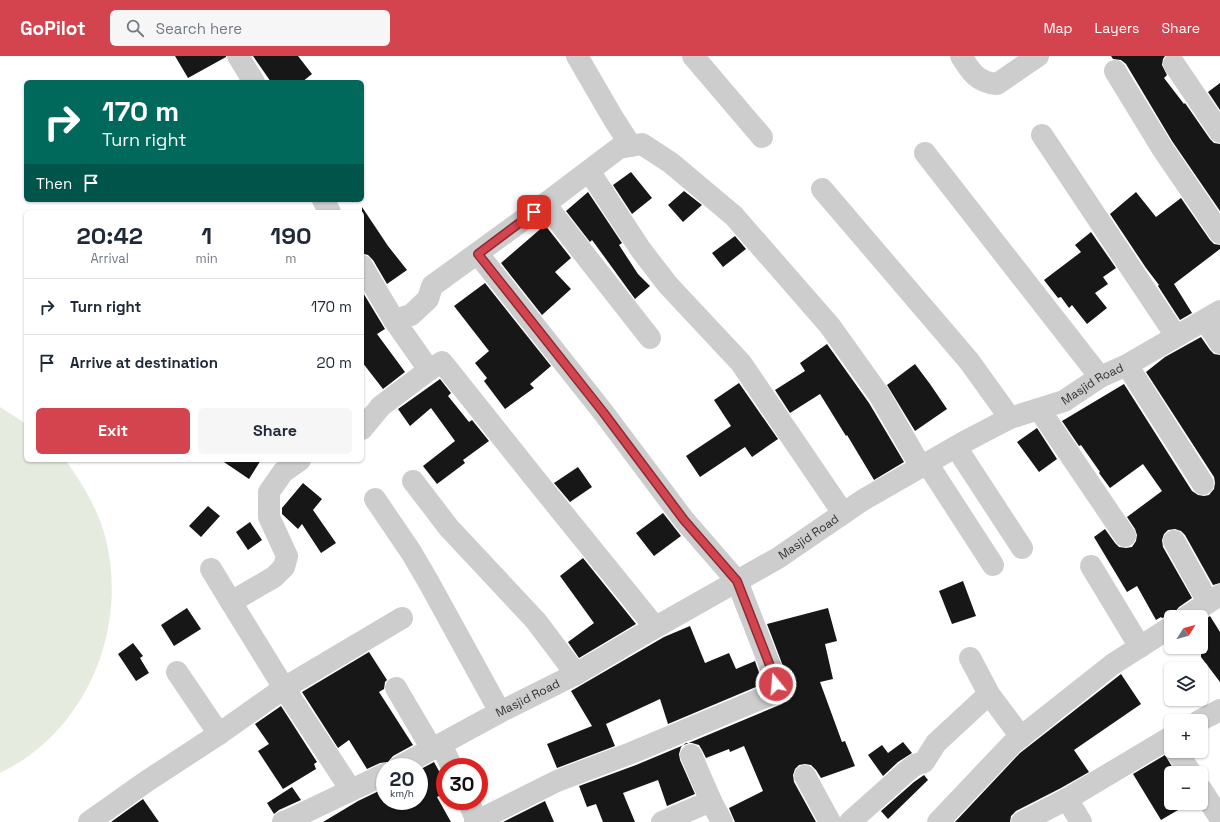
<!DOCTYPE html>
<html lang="en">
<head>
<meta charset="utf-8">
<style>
  body { margin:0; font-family:"Space Grotesk",sans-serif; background:#f6f6f7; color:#1f2937; height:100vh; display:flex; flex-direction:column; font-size:15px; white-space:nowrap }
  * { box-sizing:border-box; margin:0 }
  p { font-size:13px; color:#747a83 }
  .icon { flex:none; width:22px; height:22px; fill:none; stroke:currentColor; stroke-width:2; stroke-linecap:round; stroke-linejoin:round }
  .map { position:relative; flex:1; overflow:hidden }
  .details { position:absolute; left:24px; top:154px; width:340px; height:252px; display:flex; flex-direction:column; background:#fff; border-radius:6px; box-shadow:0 1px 3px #0004 }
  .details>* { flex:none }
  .top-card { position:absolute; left:24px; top:24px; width:340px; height:122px; border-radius:6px; box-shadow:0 1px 3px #0004; background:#00695c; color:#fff; overflow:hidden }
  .needle { width:26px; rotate:53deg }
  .controls { position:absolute; left:1164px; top:554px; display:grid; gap:8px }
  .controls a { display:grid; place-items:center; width:44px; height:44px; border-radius:6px; background:#fff; box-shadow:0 1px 3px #0004; font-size:20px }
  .speed { position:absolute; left:376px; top:702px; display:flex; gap:8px; font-size:20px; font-weight:700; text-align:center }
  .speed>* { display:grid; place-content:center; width:52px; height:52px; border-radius:50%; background:#fff; box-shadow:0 1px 3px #0004; line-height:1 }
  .speed small { font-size:10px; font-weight:400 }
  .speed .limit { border:6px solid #d22; background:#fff; color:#111 }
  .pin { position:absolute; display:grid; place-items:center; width:34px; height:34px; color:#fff; margin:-17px; border-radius:8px; box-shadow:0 2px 6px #0006 }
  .me { position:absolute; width:44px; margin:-22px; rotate:343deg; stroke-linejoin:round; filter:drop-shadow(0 0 3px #0008) }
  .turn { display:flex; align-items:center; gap:14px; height:84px; padding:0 12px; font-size:18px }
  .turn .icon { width:52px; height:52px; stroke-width:2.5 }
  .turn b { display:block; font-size:28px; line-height:34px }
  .then { display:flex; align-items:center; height:38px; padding:0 12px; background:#0003; gap:8px; font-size:15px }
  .eta { display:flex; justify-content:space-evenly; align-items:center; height:68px; text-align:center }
  .eta b { font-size:24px; font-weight:800; line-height:28px }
  .button { display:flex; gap:8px; margin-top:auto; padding:8px 12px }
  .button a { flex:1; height:46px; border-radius:6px; background:#d4444f; color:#fff; font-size:16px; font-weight:800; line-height:46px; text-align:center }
  .button a+a { background:#f6f6f7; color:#1f2937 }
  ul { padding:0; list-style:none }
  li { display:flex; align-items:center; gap:12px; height:56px; padding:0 12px; border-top:1px solid #e0e1e3 }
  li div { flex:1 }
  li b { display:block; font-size:15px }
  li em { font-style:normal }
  header { display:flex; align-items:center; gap:24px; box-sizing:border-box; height:56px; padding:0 20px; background:#d4444f; color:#fff }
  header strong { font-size:19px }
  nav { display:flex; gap:22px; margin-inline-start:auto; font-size:14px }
  .search { width:280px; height:36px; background:#f6f6f7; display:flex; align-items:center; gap:10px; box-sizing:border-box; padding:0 14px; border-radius:6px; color:#747a83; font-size:15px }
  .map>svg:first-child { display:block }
  .green { fill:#e5ebdf }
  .building { fill:#171717 }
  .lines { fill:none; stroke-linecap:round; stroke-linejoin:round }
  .street { stroke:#cdcdcd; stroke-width:22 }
  .route-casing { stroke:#8a2c33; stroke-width:10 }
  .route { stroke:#d4444f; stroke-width:7 }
  .labels { text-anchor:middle; stroke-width:4; stroke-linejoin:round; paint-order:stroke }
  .street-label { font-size:12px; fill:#303030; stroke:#fff }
</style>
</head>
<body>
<header>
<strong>GoPilot</strong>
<div class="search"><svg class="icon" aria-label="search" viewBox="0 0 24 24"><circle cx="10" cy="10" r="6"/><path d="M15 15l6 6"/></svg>Search here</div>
<nav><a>Map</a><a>Layers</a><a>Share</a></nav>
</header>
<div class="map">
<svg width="1220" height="766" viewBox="0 0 1220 766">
  <rect width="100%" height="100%" fill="#fff"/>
  <path class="green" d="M0,351L26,368V404H65C83,428 99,455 106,484C128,574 86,676 0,717Z"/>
  <path class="building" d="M175,0H226V1L188,22Z
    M253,0H298L312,18L302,26H271Z
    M1111,0H1165L1163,3L1162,9L1167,19L1164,22L1184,48L1185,47L1210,83L1214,87L1220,88V155L1172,85L1126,8L1121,4L1113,3Z
    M1220,27V54L1208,36Z
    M631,116L652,142L632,158L613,129Z
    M684,135L702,149L683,166L668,149Z
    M588,136L622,187L619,189L638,218L650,230L635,243L595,188L592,184L590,186L566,155Z
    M1136,136L1156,161L1181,142L1210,184L1214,188L1220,189V193L1174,228L1192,257L1180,264L1158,230L1159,229L1146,212L1110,158Z
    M362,151L388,190L407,214L387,228L373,204L368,199L364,198L362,195Z
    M545,169L571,202L555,216L571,233L542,259L501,207Z
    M1091,176L1116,212L1103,221L1108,228L1095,237L1107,252L1087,268L1072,249L1069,252L1061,241L1058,242L1044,224L1081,196L1075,189Z
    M735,180L746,193L723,211L712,197Z
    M485,227L551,310L530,328L534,332L505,353L484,325L487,322L475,307L489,295L454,250Z
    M362,235L385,273L377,278L405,316L383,333L362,306Z
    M1201,281L1210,294L1214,298L1220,299V527L1213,529L1185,479L1181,475L1175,473L1168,474L1164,478L1162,484L1163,491L1192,542L1179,551L1175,556L1170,559L1162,562L1161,561L1156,564L1137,530L1127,536L1094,481L1105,473L1115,487L1119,491L1126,492L1132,491L1136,485L1137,479L1135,473L1127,461L1162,435L1143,408L1110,432L1099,417L1100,416L1081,389L1079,390L1062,365L1124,328L1192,435L1198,439L1204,440L1209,439L1214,433L1215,427L1214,421L1146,316L1165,301Z
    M827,288L869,347L904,406L874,424L847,379L846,380L820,338L790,357L775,334L805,315L800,307Z
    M915,308L930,328L947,353L915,375L887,329Z
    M440,323L451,337L448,340L469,366L472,364L489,385L463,404L465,407L437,428L423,410L455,385L431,352L410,370L398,353Z
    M739,327L778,383L752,401L745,391L700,421L686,400L731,370L714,344Z
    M1037,372L1057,403L1039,416L1017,386Z
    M221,404H261L249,423Z
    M578,411L592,431L570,446L554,427Z
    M303,427L322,443L313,454L336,487L321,497L302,468L298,473L282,458V452Z
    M208,450L220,460L201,481L189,470Z
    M663,457L681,480L654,500L636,477Z
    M250,466L262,484L248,494L236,476Z
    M583,502L636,568L579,602L568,586L594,567L560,520Z
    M963,525L976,560L952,568L939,535Z
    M187,552L201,573L174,590L161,569Z
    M828,552L837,585L825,588L833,623L820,626L842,686L845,685L855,710L821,722L816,714L811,709L805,708L799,709L795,713L793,719L794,726L816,766H735L729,752L763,735L744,690L730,696L729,693L706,702L702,694L699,689L692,687H686L681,691L679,698L680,704L695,738L667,750L658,724L623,737L635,766H603L596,748L587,751L579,730L636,709L782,648L786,644L789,640V634L786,618L767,568Z
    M1210,560L1220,576V626L1201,601V566Z
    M690,570L705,607L729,597L736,613L755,605L763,628L668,668L660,643L606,668L615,690L557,712L547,688L592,670L571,635L664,581Z
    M133,587L143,600L140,602L149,617L136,625L118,598Z
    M369,596L387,624L385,626L384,633L379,636L413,689L393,700L388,706L380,707L367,713L349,684L338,692L302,636Z
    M1121,618L1141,648L1074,694L1089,716L1061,732L1016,755L1011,760L1010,766H955L1020,697Z
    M281,650L317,706L314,708L316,713L283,733L258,695L269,688L255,668Z
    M903,686L912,697L898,706L883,720L868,699L882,689L888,697Z
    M1165,699L1176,717H1171V747H1190L1161,764L1133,718Z
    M434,706L445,726V737L437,741L451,766H323L358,745L385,732V745H419V714Z
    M924,719L928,724L888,763L881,755L914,726Z
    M292,731L301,744L279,754L274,758L267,747Z
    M143,743L159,766H111Z
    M545,745L554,766H503Z"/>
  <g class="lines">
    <g class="street">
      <path d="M238,0L254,26"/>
      <path d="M577,0L613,62L631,90"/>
      <path d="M693,0L762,81"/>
      <path d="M961,0C971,16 977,26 997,28L1038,0"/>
      <path d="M1174,8L1220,76"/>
      <path d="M1115,15L1162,92L1220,177"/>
      <path d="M1042,79L1176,280"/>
      <path d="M925,97L1100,321"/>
      <path d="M589,115L641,194L668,229L741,307L843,457"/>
      <path d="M822,133L969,305L1010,362"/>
      <path d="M323,144L330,156"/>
      <path d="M545,148L650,282"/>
      <path d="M362,210L394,264L411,259L428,243L432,230L545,148L619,92L642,88L671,107L734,160L830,270L880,340L921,411"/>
      <path d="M1205,264L1220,287"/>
      <path d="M1127,309L1203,428"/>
      <path d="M429,314L442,306L540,429L655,571"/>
      <path d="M1039,353L1125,480"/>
      <path d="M362,373L381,350L429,314L394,264"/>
      <path d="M956,391L1022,492"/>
      <path d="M300,404L283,416L269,436V461L287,500L284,511L274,521L231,546L284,632L351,734"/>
      <path d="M927,407L993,509"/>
      <path d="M413,425L449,472L536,565L576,618"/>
      <path d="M375,443L411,496L428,525L500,656"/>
      <path d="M1174,485L1208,546"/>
      <path d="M1091,510L1140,591"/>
      <path d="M211,513L231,546"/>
      <path d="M1186,561L1220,539"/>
      <path d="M970,602L989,638L1021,681"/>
      <path d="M177,616L219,678"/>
      <path d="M396,632L432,693"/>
      <path d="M1199,665L1220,654"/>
      <path d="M441,689L452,711"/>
      <path d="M1176,695L1191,717"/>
      <path d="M691,699L711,745"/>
      <path id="s1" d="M399,711L500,656L576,618L640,580L778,502L863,444L964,386L1010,362L1064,345L1100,321L1127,309L1220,255"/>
      <path d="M805,720L830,766"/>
      <path d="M1201,733L1220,762"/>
      <path d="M1067,743L1081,766"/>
      <path d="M468,745L477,765"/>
      <path d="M89,766L147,725L219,678L284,632L402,562"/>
      <path d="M283,766L291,763L385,718"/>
      <path d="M475,766L557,725L631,697L777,636L774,620L737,525L684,464L603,356L478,198"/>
      <path d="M662,766L711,745L722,766"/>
      <path d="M850,766L906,716L915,709L924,706L936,687L989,638"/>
      <path d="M938,766L1012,688L1113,608L1171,571"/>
      <path d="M1022,766L1067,743L1171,681"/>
    </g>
  </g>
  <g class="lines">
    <defs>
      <path id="route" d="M534,156L478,198L603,356L684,464L737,525L774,620L776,628"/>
    </defs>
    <use href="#route" class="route-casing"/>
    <use href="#route" class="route"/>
  </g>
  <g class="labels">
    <g class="street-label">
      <text dy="4" stroke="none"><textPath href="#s1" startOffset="794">Masjid Road</textPath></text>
      <text dy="4" stroke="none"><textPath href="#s1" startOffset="470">Masjid Road</textPath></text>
      <text dy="4" stroke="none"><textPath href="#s1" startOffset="146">Masjid Road</textPath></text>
    </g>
  </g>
</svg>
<div class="controls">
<a><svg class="needle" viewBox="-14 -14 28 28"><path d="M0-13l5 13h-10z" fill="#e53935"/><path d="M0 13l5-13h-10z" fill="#747a83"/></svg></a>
<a><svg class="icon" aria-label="layers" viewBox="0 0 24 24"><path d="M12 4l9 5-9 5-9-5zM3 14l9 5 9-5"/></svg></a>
<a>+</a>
<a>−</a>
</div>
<div class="speed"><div>20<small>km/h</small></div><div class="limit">30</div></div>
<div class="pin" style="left:534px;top:156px;background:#d93025"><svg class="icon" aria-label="arrive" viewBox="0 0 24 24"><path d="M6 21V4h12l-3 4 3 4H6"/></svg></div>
<svg class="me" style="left:776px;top:628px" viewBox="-20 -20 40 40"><circle r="17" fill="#d4444f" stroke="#fff" stroke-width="3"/><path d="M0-11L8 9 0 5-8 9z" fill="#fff"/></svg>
<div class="top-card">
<div class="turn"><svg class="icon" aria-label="right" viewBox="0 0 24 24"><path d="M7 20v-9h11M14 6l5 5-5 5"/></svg><div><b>170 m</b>Turn right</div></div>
<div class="then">Then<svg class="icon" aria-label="arrive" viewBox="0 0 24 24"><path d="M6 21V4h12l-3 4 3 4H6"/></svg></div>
</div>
<section class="details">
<div class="eta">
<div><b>20:42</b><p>Arrival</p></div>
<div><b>1</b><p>min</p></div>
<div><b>190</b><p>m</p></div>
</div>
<ul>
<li><svg class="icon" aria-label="right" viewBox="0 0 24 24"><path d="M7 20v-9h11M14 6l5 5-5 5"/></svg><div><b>Turn right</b></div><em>170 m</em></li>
<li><svg class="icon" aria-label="arrive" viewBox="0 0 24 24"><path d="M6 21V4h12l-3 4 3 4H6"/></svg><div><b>Arrive at destination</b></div><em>20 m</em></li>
</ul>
<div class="button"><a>Exit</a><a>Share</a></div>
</section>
</div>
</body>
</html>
